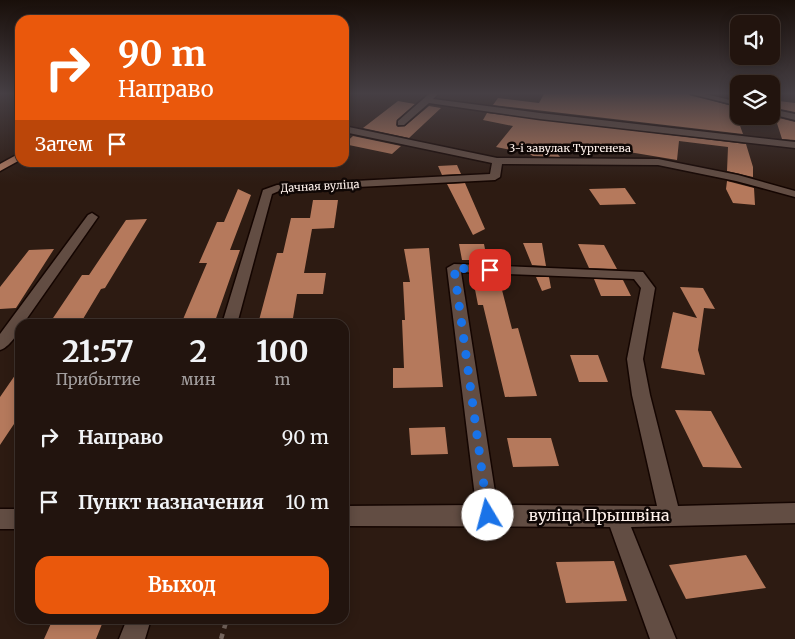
<!DOCTYPE html>
<html lang="ru">
<head>
<meta charset="utf-8">
<style>
  body { margin:0; font-family:Merriweather,serif; background:#2e211c; color:#f1f3f6; height:100vh; display:flex; flex-direction:column; font-size:19px; white-space:nowrap }
  * { box-sizing:border-box; margin:0 }
  p { font-size:16px; color:#a29e9e }
  .icon { flex:none; width:28px; height:28px; fill:none; stroke:currentColor; stroke-width:2; stroke-linecap:round; stroke-linejoin:round }
  .map { position:relative; flex:1; overflow:hidden }
  .sheet { position:absolute; left:15px; top:319px; width:334px; height:305px; display:flex; flex-direction:column; background:#22140e; border-radius:15px; box-shadow:0 2px 12px #0003,0 0 0 1px #3f332e }
  .sheet>* { flex:none }
  .hud { position:absolute; left:15px; top:15px; width:334px; height:152px; border-radius:15px; box-shadow:0 2px 12px #0003,0 0 0 1px #3f332e; background:#ea580c; color:#fff; overflow:hidden }
  .controls { position:absolute; left:730px; top:15px; display:grid; gap:10px }
  .controls a { display:grid; place-items:center; width:50px; height:50px; border-radius:10px; background:#22140e; box-shadow:0 2px 12px #0003,0 0 0 1px #3f332e; font-size:25px }
  .pin { position:absolute; display:grid; place-items:center; width:42px; height:42px; color:#fff; margin:-21px; border-radius:10px; box-shadow:0 2px 8px #0006 }
  .me { position:absolute; width:55px; margin:-28px; rotate:352deg; stroke-linejoin:round; filter:drop-shadow(0 0 4px #0008) }
  .turn { display:flex; align-items:center; gap:18px; height:105px; padding:0 20px; font-size:22px }
  .turn .icon { width:65px; height:65px; stroke-width:2.5 }
  .turn b { display:block; font-size:35px; line-height:42px }
  .then { display:flex; align-items:center; height:48px; padding:0 20px; background:#0003; gap:10px; font-size:19px }
  .eta { display:flex; justify-content:space-evenly; align-items:center; height:85px; text-align:center }
  .eta b { font-size:30px; font-weight:700; line-height:35px }
  .button { display:flex; gap:10px; margin-top:auto; padding:10px 20px }
  .button a { flex:1; height:58px; border-radius:15px; background:#ea580c; color:#fff; font-size:20px; font-weight:700; line-height:58px; text-align:center }
  ul { padding:0; list-style:none }
  li { display:flex; align-items:center; gap:15px; height:65px; padding:0 20px }
  li div { flex:1 }
  li b { display:block; font-size:19px }
  li em { font-style:normal }
  .map>svg:first-child { display:block }
  .building { fill:#b5795c }
  .lines { fill:none; stroke-linecap:round; stroke-linejoin:round }
  .minor-casing { stroke:#140501; stroke-width:3 }
  .major-casing { stroke:#140501; stroke-width:3 }
  .path { stroke:#75655d; stroke-width:4.5; stroke-dasharray:5.5 5.5; stroke-linecap:butt }
  .minor { fill:#624d43; fill-rule:evenodd }
  .major { fill:#b17a60; fill-rule:evenodd }
  .route { stroke:#1a73e8; stroke-width:9; stroke-dasharray:0 16.2 }
  .labels { text-anchor:middle; stroke-width:5; stroke-linejoin:round; paint-order:stroke }
  .far-street-label { font-size:11px; fill:#fff2ec; stroke:#0f0705 }
  .near-street-label { font-size:16px; fill:#fff2ec; stroke:#0f0705 }
</style>
</head>
<body>
<div class="map">
<svg width="795" height="639" viewBox="0 0 795 639">
  <rect width="100%" height="100%" fill="#2d1b12"/>
  <path class="building" d="M544,94H689L739,108V123L743,134L493,105L498,98L539,103Z
    M771,100L795,103V112L771,107Z
    M398,101L415,104L397,120L396,125L398,127L405,126L429,106L441,108L409,138L363,128Z
    M487,113L746,144L753,167V177L727,171L728,147L679,141L677,160L623,151V153L594,148V154L554,149L560,157L533,156L528,153L496,147L513,126L483,120Z
    M775,117L795,122V140L782,139Z
    M353,136L401,146L392,154L344,144Z
    M457,165L461,174L442,175L438,166Z
    M727,181L754,188L755,205L733,203L726,189Z
    M465,183L485,229L473,235L447,184Z
    M625,188L636,204L600,205L589,189Z
    M238,189L251,195L230,250H240L214,324H181L207,263H199L217,222H224Z
    M313,200H338L334,228L312,229L304,273H326L323,294H297L292,324H258L277,253H283L291,218H310Z
    M147,219L105,288L101,289L80,324H49L82,275H89L126,220Z
    M523,243H542L546,266L532,265Z
    M459,244H484L488,264L469,263V260H462Z
    M578,244L604,245L617,269L589,268Z
    M429,248L443,387L393,388V368H404L402,320H405L403,282H410L404,249Z
    M54,249L16,308L0,309V287L29,250Z
    M472,274L491,275L495,290H502L512,329L518,328L537,396L505,397L483,305H478Z
    M536,277H549L551,288L542,291Z
    M594,279L623,280L631,296H601Z
    M680,287L703,288L715,309L704,308L698,350L705,375L661,368L673,312L697,318Z
    M570,355H598L608,382H579Z
    M20,368V415L0,445V397Z
    M675,410L711,411L742,468L703,467Z
    M445,427L448,454L411,455L409,428Z
    M507,438H551L559,466L513,467Z
    M746,555L766,588L686,599L669,565Z
    M614,561L627,601L566,603L556,562Z
    M53,619H104L96,639H44Z"/>
  <g class="lines">
    <defs>
      <path id="minor" d="M429,94H438L433,99L540,113L795,142V148L540,119L429,103L404,125H398V121Z
        M691,94H705L739,102V106Z
        M771,109L795,114V120L771,114Z
        M344,126L497,158L658,159L738,175L795,191V197L736,181L658,165L502,164L500,177L495,180L279,191L272,194L237,324H222L263,190L277,185L490,174L492,163L344,132Z
        M92,213L98,217L23,324H20C20,333 8,348 0,350V334L88,215Z
        M454,264L643,272L655,288L643,359L650,395L678,506L795,503V523L631,527L676,639H650L610,527L344,526V506L476,505L447,268ZM461,272L634,279L641,288L627,359L632,395L657,506L497,505Z
        M0,509H20V529H0Z
        M127,619H151L145,639H119Z"/>
      <path id="major" d="M20,153V160L0,171V164Z"/>
    </defs>
    <use href="#minor" class="minor-casing"/>
    <use href="#major" class="major-casing"/>
    <path class="path" d="M221,639L227,619"/>
    <use href="#minor" class="minor"/>
    <use href="#major" class="major"/>
  </g>
  <linearGradient id="sky" x2="0" y2="1"><stop stop-color="#190f0a"/><stop offset="0.51" stop-color="#463f44"/><stop offset="1" stop-color="#463f44" stop-opacity="0"/></linearGradient>
  <rect width="795" height="183" fill="url(#sky)"/>
  <g class="lines">
    <path class="route" d="M488,515L454,268L490,270"/>
  </g>
  <g class="labels">
    <g class="far-street-label">
      <text x="570" y="152">3-і завулак Тургенева</text>
      <text transform="translate(320 186) rotate(-3)" y="4">Дачная вуліца</text>
    </g>
    <g class="near-street-label">
      <text x="599" y="521">вуліца Прышвіна</text>
    </g>
  </g>
</svg>
<div class="controls">
<a><svg class="icon" aria-label="sound" viewBox="0 0 24 24"><path d="M4 9h4l5-4v14l-5-4H4zM17 9q2 3 0 6"/></svg></a>
<a><svg class="icon" aria-label="layers" viewBox="0 0 24 24"><path d="M12 4l9 5-9 5-9-5zM3 14l9 5 9-5"/></svg></a>
</div>
<div class="pin" style="left:490px;top:270px;background:#d93025"><svg class="icon" aria-label="arrive" viewBox="0 0 24 24"><path d="M6 21V4h12l-3 4 3 4H6"/></svg></div>
<svg class="me" style="left:488px;top:515px" viewBox="-20 -20 40 40"><circle r="19" fill="#fff"/><path d="M0-13L10 11 0 6-10 11z" fill="#1a73e8"/></svg>
<div class="hud">
<div class="turn"><svg class="icon" aria-label="right" viewBox="0 0 24 24"><path d="M7 20v-9h11M14 6l5 5-5 5"/></svg><div><b>90 m</b>Направо</div></div>
<div class="then">Затем<svg class="icon" aria-label="arrive" viewBox="0 0 24 24"><path d="M6 21V4h12l-3 4 3 4H6"/></svg></div>
</div>
<section class="sheet">
<div class="eta">
<div><b>21:57</b><p>Прибытие</p></div>
<div><b>2</b><p>мин</p></div>
<div><b>100</b><p>m</p></div>
</div>
<ul>
<li><svg class="icon" aria-label="right" viewBox="0 0 24 24"><path d="M7 20v-9h11M14 6l5 5-5 5"/></svg><div><b>Направо</b></div><em>90 m</em></li>
<li><svg class="icon" aria-label="arrive" viewBox="0 0 24 24"><path d="M6 21V4h12l-3 4 3 4H6"/></svg><div><b>Пункт назначения</b></div><em>10 m</em></li>
</ul>
<div class="button"><a>Выход</a></div>
</section>
</div>
</body>
</html>
